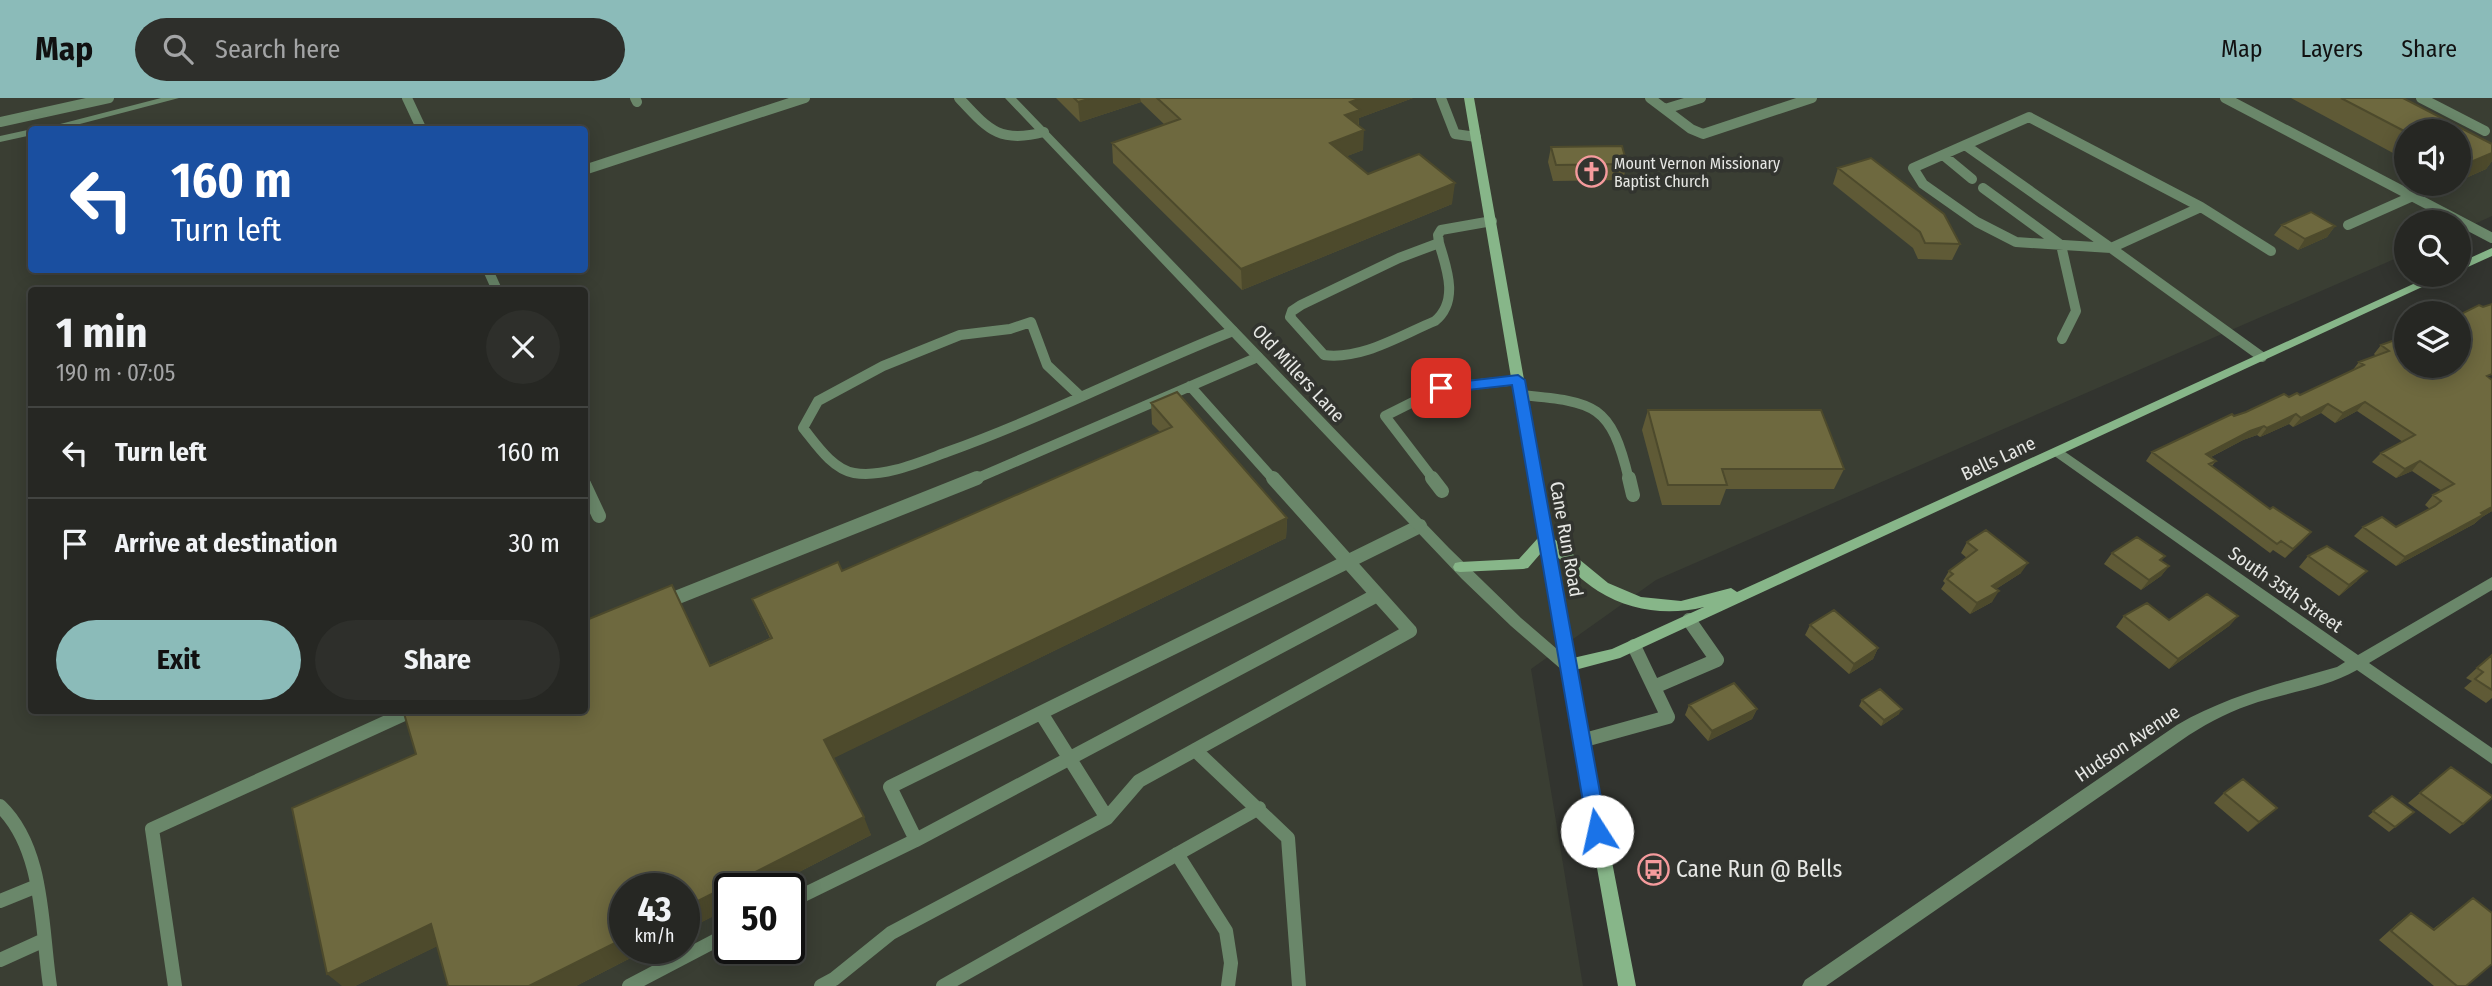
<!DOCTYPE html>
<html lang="en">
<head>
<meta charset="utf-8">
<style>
  body { margin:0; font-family:"Fira Sans Condensed",sans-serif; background:#2e2f2b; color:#f1f3f6; height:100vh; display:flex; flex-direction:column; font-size:26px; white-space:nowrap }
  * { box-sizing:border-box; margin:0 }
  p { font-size:23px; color:#a4a5a6 }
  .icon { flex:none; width:38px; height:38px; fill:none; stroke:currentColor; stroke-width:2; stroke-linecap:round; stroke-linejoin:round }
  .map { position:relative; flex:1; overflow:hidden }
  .details { position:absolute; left:28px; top:189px; width:560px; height:427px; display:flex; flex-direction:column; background:#262723; border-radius:7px; box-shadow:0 4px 18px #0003,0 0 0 2px #424441 }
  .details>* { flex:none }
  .top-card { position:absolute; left:28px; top:28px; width:560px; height:147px; border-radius:7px; box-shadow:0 4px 18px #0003,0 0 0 2px #424441; background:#1a4fa0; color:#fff; overflow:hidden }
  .buttons { position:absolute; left:2394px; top:21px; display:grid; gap:14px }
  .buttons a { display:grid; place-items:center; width:77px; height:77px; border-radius:50%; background:#262723; box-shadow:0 4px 18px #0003,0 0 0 2px #424441; font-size:35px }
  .speed { position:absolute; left:609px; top:775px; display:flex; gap:14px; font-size:35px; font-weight:700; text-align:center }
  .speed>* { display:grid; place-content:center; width:91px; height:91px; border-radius:50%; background:#262723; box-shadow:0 4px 18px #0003,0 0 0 2px #424441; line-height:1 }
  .speed small { font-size:18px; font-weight:400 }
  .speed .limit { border:4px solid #111; border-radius:10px; background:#fff; color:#111 }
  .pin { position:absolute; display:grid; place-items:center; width:60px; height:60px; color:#fff; margin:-30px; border-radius:14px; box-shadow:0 4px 10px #0006 }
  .me { position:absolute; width:77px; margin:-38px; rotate:350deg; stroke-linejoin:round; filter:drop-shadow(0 0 5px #0008) }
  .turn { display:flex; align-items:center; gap:24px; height:147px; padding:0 28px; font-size:32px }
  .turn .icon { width:91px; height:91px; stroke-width:2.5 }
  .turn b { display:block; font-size:49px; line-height:60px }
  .round { display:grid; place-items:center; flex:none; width:74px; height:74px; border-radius:37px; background:#2e2f2b }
  .head { display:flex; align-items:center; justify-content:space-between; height:119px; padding:0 28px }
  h1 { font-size:42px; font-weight:700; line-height:52px }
  .cta { display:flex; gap:14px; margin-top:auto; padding:14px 28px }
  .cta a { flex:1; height:80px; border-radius:42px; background:#8bbbb9; color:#111; font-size:28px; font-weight:700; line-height:80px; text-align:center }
  .cta a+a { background:#2e2f2b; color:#f1f3f6 }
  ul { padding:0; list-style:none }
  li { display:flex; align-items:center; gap:21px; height:91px; padding:0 28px; border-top:2px solid #424441 }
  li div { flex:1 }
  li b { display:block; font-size:26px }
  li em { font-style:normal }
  header { display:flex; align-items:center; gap:42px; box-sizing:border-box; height:98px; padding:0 35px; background:#8bbbb9; color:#111 }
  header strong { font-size:33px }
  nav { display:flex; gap:38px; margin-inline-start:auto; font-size:24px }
  .search { width:490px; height:63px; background:#2e2f2b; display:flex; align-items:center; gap:18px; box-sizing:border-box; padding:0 24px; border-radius:38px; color:#a4a5a6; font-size:26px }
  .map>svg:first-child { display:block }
  .built { fill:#3a3e33; fill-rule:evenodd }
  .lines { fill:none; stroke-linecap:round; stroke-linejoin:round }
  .service-far1 { stroke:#6a876a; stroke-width:10 }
  .service { stroke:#6a876a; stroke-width:14 }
  .minor { fill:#6a876a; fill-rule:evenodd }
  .secondary { fill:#87b689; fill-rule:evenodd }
  .wall { fill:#5f5a36 }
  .shaded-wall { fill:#4d4a2c }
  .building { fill:#6e693f; stroke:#4d4a2c; stroke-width:2 }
  .route { fill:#1a73e8; stroke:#114b97; stroke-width:2 }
  .labels { text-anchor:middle; stroke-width:7; stroke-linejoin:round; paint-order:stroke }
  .far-poi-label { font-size:16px; fill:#e6e7e4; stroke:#32342f; text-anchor:start }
  .street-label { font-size:19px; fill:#e6e7e4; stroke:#32342f }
  .near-poi-label { font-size:23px; fill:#e6e7e4; stroke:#32342f; text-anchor:start }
</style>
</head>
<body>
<header>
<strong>Map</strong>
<div class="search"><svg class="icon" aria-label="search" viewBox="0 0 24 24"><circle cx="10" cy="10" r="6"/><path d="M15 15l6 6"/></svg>Search here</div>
<nav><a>Map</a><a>Layers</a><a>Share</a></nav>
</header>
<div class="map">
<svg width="2492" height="888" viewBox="0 0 2492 888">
  <rect width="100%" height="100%" fill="#32342f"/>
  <path class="built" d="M0,0H2492V118L2459,133V124H2406V156L1656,482L1531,571L1583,888H0ZM32,32H584V172H32ZM2406,33H2459V86H2406ZM32,192H584V612H32ZM625,791H684V850H625ZM730,791H789V850H730Z"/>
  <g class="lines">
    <path class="service-far1" d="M407,0L422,32
      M635,0L637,4
      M959,0C988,31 999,46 1044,34
      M1441,0L1455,36L1476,39
      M1650,0L1691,31L1703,36L1812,0
      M2225,0L2492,140
      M2421,0L2485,33
      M1665,11L1701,0
      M0,24L109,0
      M1965,47L2111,150
      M1965,47L1913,70L1923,86L1977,124L2016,144L2111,150
      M1965,47L2029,19L2201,109L2111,150
      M1943,57L1972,81
      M584,72L805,0
      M1983,90L2061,147L2076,213L2062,241
      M2201,109L2271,153
      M2348,127L2413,98
      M1439,145C1447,171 1459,203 1435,223C1401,237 1362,262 1324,257L1290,219L1292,213L1301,207L1399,160Z
      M1439,145L1438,137L1441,132L1492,123
      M2111,150L2262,259
      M488,172L497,192
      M1190,288L1274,382
      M1521,297C1596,304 1611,306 1629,382
      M1081,299L1047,267L1031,224L1010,231L960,237L883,268L818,303L803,330C816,346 832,371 854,375C884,380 920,364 947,354C1045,319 1137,271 1233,233
      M973,382L1258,259
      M1434,382L1385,318L1441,290L1518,282"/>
    <path class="service" d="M1432,380L1442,393
      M1629,380L1633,397
      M584,386L599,418
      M663,505L977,380
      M1654,589L1717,562L1689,522
      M1041,615L1107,720
      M1581,643L1668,619L1634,548
      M1195,652L1288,740L1299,888
      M0,708C45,751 41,830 50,888
      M916,742L1377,497
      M1177,756L1226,833L1231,865L1228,888
      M0,803L37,788
      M789,804L916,742L890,689L1420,428
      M0,862L42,843
      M175,888L152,731L413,612
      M629,888L730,835
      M821,888L834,881L891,835L1107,720L1139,683L1410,533L1273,380
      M943,888L1259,710"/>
    <path class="minor" d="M161,0H179L57,32H37Z
      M1005,0H1016L1449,450L1521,520L1572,564L1575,568L1572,572L1567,574L1562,572L1511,528L1462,481Z
      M32,31L35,32H32V37L0,44V38Z
      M2058,349L2358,557L2492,479V492L2369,565L2492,650V666L2357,572C2328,589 2290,594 2258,604C2233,612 2211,623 2189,637L1826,888H1802L1805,882L2177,627C2227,598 2281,585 2337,569L2345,564L2053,357L2051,354L2053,351Z"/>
    <path class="secondary" d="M1464,0H1474L1552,439L1608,485L1641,499L1681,503L1731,490L1737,494L2433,177H2448L1620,560L1575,572L1636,888H1618L1541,455L1528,470L1523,471L1460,474L1455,473L1453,469L1455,465L1460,464L1519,461L1538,440ZM1555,457C1569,469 1582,483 1598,493C1630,513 1668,518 1704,509L1612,551L1573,560Z
      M2492,150V158L2459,173V165Z"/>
  </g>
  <path class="wall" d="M1056,0H1413L1359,20V28L1363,52L1347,58L1368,76L1452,106L1242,192L1113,65L1112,45L1165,27L1141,4L1080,24Z
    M2291,0H2403L2492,46V63L2486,71L2459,83V33H2406V62Z
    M1551,49L1627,66L1623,82L1553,83L1548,64Z
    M1838,70L1960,146L1952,162L1918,161L1913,150L1833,86Z
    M2282,127L2335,128L2327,139L2298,152L2274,137Z
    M2381,247L2492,282V413L2482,419L2474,426L2396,468L2354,438L2363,429H2396L2430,411L2425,407L2433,397L2442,393L2412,373L2396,380L2372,364L2381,355L2403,344L2357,313L2335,325L2321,315L2293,329L2289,326L2260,339L2257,337L2243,342L2211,359L2216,363L2212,368L2303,443L2285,460L2273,452L2270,455L2146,363L2152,354L2234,318L2289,299L2300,297L2352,273L2359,264L2376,258L2374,256Z
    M1151,305L1287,420L1286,440L833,660L871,737L684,833V791L625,850H650L576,888H448L437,848L355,888H342L710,567L770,540L752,501L842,473L1160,334L1152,326Z
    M1648,312L1844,371L1834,391H1726L1720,407H1662L1642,332Z
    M1967,444L2021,475L1996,491L1992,504L1970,516L1941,491L1945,485L1943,483L1949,473L1967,460L1961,455Z
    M2112,455L2165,458L2161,463L2169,468L2161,478L2141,492L2104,466Z
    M2308,458L2357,483L2339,498L2299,469Z
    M2124,518L2169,522L2238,518L2229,528L2169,571L2116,529Z
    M1810,527L1878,550L1873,561L1849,576L1805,537Z
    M2492,556V600L2486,605L2464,590L2472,583L2466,580Z
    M1862,602L1899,616L1881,628L1859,608Z
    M1689,607L1757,611L1752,621L1708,643L1685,617Z
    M2451,669L2463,726L2450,736L2408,705Z
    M2224,695L2277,710L2248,734L2214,705Z
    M2392,698L2414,714L2389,734L2368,718Z
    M2473,800L2466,888H2434L2379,842L2399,824L2411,815L2433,831Z"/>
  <path class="shaded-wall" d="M1092,0H1140L1141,4L1080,24L1078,4Z
    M1361,0H1413L1359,20L1358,32L1345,17L1350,4Z
    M1364,32L1363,52L1329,65L1330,45Z
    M2492,55V63L2486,71L2459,83V76L2466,66Z
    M1455,85L1452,106L1242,192L1241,171Z
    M2335,128L2327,139L2298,152L2305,141Z
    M2365,304L2357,313L2335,325L2343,315Z
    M2328,306L2321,315L2293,329L2301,320Z
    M2296,316L2289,326L2260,339L2267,330Z
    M2264,328L2257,337L2243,342L2199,365L2206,356L2250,333Z
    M2420,363L2412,373L2396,380L2405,371Z
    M2492,409V413L2482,419L2474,426L2396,468L2405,459Z
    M1287,420L1286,440L832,661L824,642Z
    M2311,434L2303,443L2285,460L2293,451Z
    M2028,465L2021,475L1985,498L1992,488Z
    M2169,468L2161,478L2141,492L2149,482Z
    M2367,473L2357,483L2339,498L2349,487Z
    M1999,493L1992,504L1970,516L1977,505Z
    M2238,518L2229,528L2169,571L2178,561Z
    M1878,550L1873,561L1849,576L1854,566Z
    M1757,611L1752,621L1708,643L1712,633Z
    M1902,611L1899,616L1881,628L1884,622Z
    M2277,710L2267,719L2248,734L2259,724Z
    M864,719L871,737L766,791H730V810L684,833V810Z
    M431,826L448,843L355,888H342L327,876Z
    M625,840V850H650L576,888H529Z"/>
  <path class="building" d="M1074,0H1092L1078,4Z
    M1157,0H1361L1350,4L1360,12L1345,17L1364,32L1330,45L1368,76L1419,56L1455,85L1241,171L1112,45L1180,21Z
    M2341,0H2403L2492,46V55L2466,66L2459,62V33H2406V34Z
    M1622,48L1627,66L1556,67L1551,49Z
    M1871,60L1944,116L1960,146L1925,145L1920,134L1838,70Z
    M2311,114L2335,128L2305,141L2282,127Z
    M2492,206V276L2487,278L2492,282V409L2481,415L2483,417L2405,459L2363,429L2382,419L2396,429L2435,408L2441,403L2433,397L2454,386L2420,363L2405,371L2381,355L2415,337L2365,304L2343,315L2328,306L2301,320L2296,316L2267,330L2264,328L2250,333L2206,356L2216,363L2209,366L2270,411L2273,409L2311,434L2293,451L2281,443L2277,446L2152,354L2232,316L2234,318L2246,314L2284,296L2289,299L2297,295L2300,297L2364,267L2359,264L2389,253L2381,247L2406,238V268H2459V217L2479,207L2483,209Z
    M1177,294L1287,420L824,642L864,719L684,810V791H625V840L529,888H448L431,826L327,876L292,710L416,656L403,612H584V523L672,487L710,568L772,540L752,501L838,464L842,473L1172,329L1151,305Z
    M1648,312H1821L1844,371H1722L1727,387H1668Z
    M1986,432L2028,465L1992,488L1999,493L1977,505L1947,481L1953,476L1949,473L1977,452L1967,444Z
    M2137,439L2165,458L2160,462L2169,468L2149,482L2112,455Z
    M2327,448L2367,473L2349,487L2308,458Z
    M2207,496L2238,518L2178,561L2124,518L2147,505L2169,522Z
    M1834,512L1878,550L1854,566L1810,527Z
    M2492,557V592L2475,581L2483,574L2477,570Z
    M1734,585L1757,611L1712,633L1689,607Z
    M1880,591L1902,611L1884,622L1862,602Z
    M2451,669L2492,698V700L2463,726L2420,695Z
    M2243,681L2277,710L2259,724L2224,695Z
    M2392,698L2414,714L2395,729L2373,713Z
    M2473,800L2492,815V866L2466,888H2457L2391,833L2411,815L2434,832Z"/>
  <path class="route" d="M1518,277L1525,282L1607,733L1604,739L1597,742L1591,739L1588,733L1512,287L1441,295L1433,290L1441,286Z"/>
  <defs>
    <symbol id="church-ring" viewBox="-11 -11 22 22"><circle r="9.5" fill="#32342f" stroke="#f59b9d" stroke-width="1.5"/><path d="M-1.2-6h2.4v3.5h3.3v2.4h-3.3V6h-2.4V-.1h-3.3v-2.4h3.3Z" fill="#f59b9d"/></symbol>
    <symbol id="bus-ring" viewBox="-11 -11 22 22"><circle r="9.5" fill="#32342f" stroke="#f59b9d" stroke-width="1.5"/><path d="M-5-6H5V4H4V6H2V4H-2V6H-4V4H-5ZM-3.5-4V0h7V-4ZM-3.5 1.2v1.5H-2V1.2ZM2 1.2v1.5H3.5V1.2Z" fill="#f59b9d"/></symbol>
  </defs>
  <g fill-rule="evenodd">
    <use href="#church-ring" x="1574" y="56" width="35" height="35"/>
    <use href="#bus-ring" x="1636" y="754" width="35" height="35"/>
  </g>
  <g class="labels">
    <g class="far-poi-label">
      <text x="1614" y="71">Mount Vernon Missionary<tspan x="1614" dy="18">Baptist Church</tspan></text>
    </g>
    <g class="street-label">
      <text transform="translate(1299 275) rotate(47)" y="7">Old Millers Lane</text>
      <text transform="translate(1998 360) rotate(-25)" y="7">Bells Lane</text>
      <text transform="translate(1567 441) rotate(80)" y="7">Cane Run Road</text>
      <text transform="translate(2286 491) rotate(35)" y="7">South 35th Street</text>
      <text transform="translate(2127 645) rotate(-34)" y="7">Hudson Avenue</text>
    </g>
    <g class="near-poi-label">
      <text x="1676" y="779">Cane Run @ Bells</text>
    </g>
  </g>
</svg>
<div class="buttons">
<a><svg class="icon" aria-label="sound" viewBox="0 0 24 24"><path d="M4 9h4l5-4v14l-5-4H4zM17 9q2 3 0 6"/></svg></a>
<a><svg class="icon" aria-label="search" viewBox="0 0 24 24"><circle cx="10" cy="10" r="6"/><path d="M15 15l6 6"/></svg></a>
<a><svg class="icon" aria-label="layers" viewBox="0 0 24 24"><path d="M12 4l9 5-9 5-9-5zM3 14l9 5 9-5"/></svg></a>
</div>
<div class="speed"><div>43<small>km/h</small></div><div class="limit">50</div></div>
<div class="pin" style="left:1441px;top:290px;background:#d93025"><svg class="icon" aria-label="arrive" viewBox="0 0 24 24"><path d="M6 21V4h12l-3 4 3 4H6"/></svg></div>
<svg class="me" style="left:1597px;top:733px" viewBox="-20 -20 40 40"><circle r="19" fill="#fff"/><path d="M0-13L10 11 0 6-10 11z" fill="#1a73e8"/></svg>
<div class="top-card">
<div class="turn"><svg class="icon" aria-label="left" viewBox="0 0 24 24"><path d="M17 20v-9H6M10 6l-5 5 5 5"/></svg><div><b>160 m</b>Turn left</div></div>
</div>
<section class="details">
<div class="head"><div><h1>1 min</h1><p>190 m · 07:05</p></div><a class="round"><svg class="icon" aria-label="close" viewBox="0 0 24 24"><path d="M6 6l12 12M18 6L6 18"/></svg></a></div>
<ul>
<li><svg class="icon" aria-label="left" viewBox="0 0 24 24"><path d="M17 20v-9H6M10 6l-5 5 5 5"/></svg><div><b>Turn left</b></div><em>160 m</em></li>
<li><svg class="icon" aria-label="arrive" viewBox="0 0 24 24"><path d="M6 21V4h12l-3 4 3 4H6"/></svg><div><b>Arrive at destination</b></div><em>30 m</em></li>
</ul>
<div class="cta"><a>Exit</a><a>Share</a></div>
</section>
</div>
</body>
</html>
